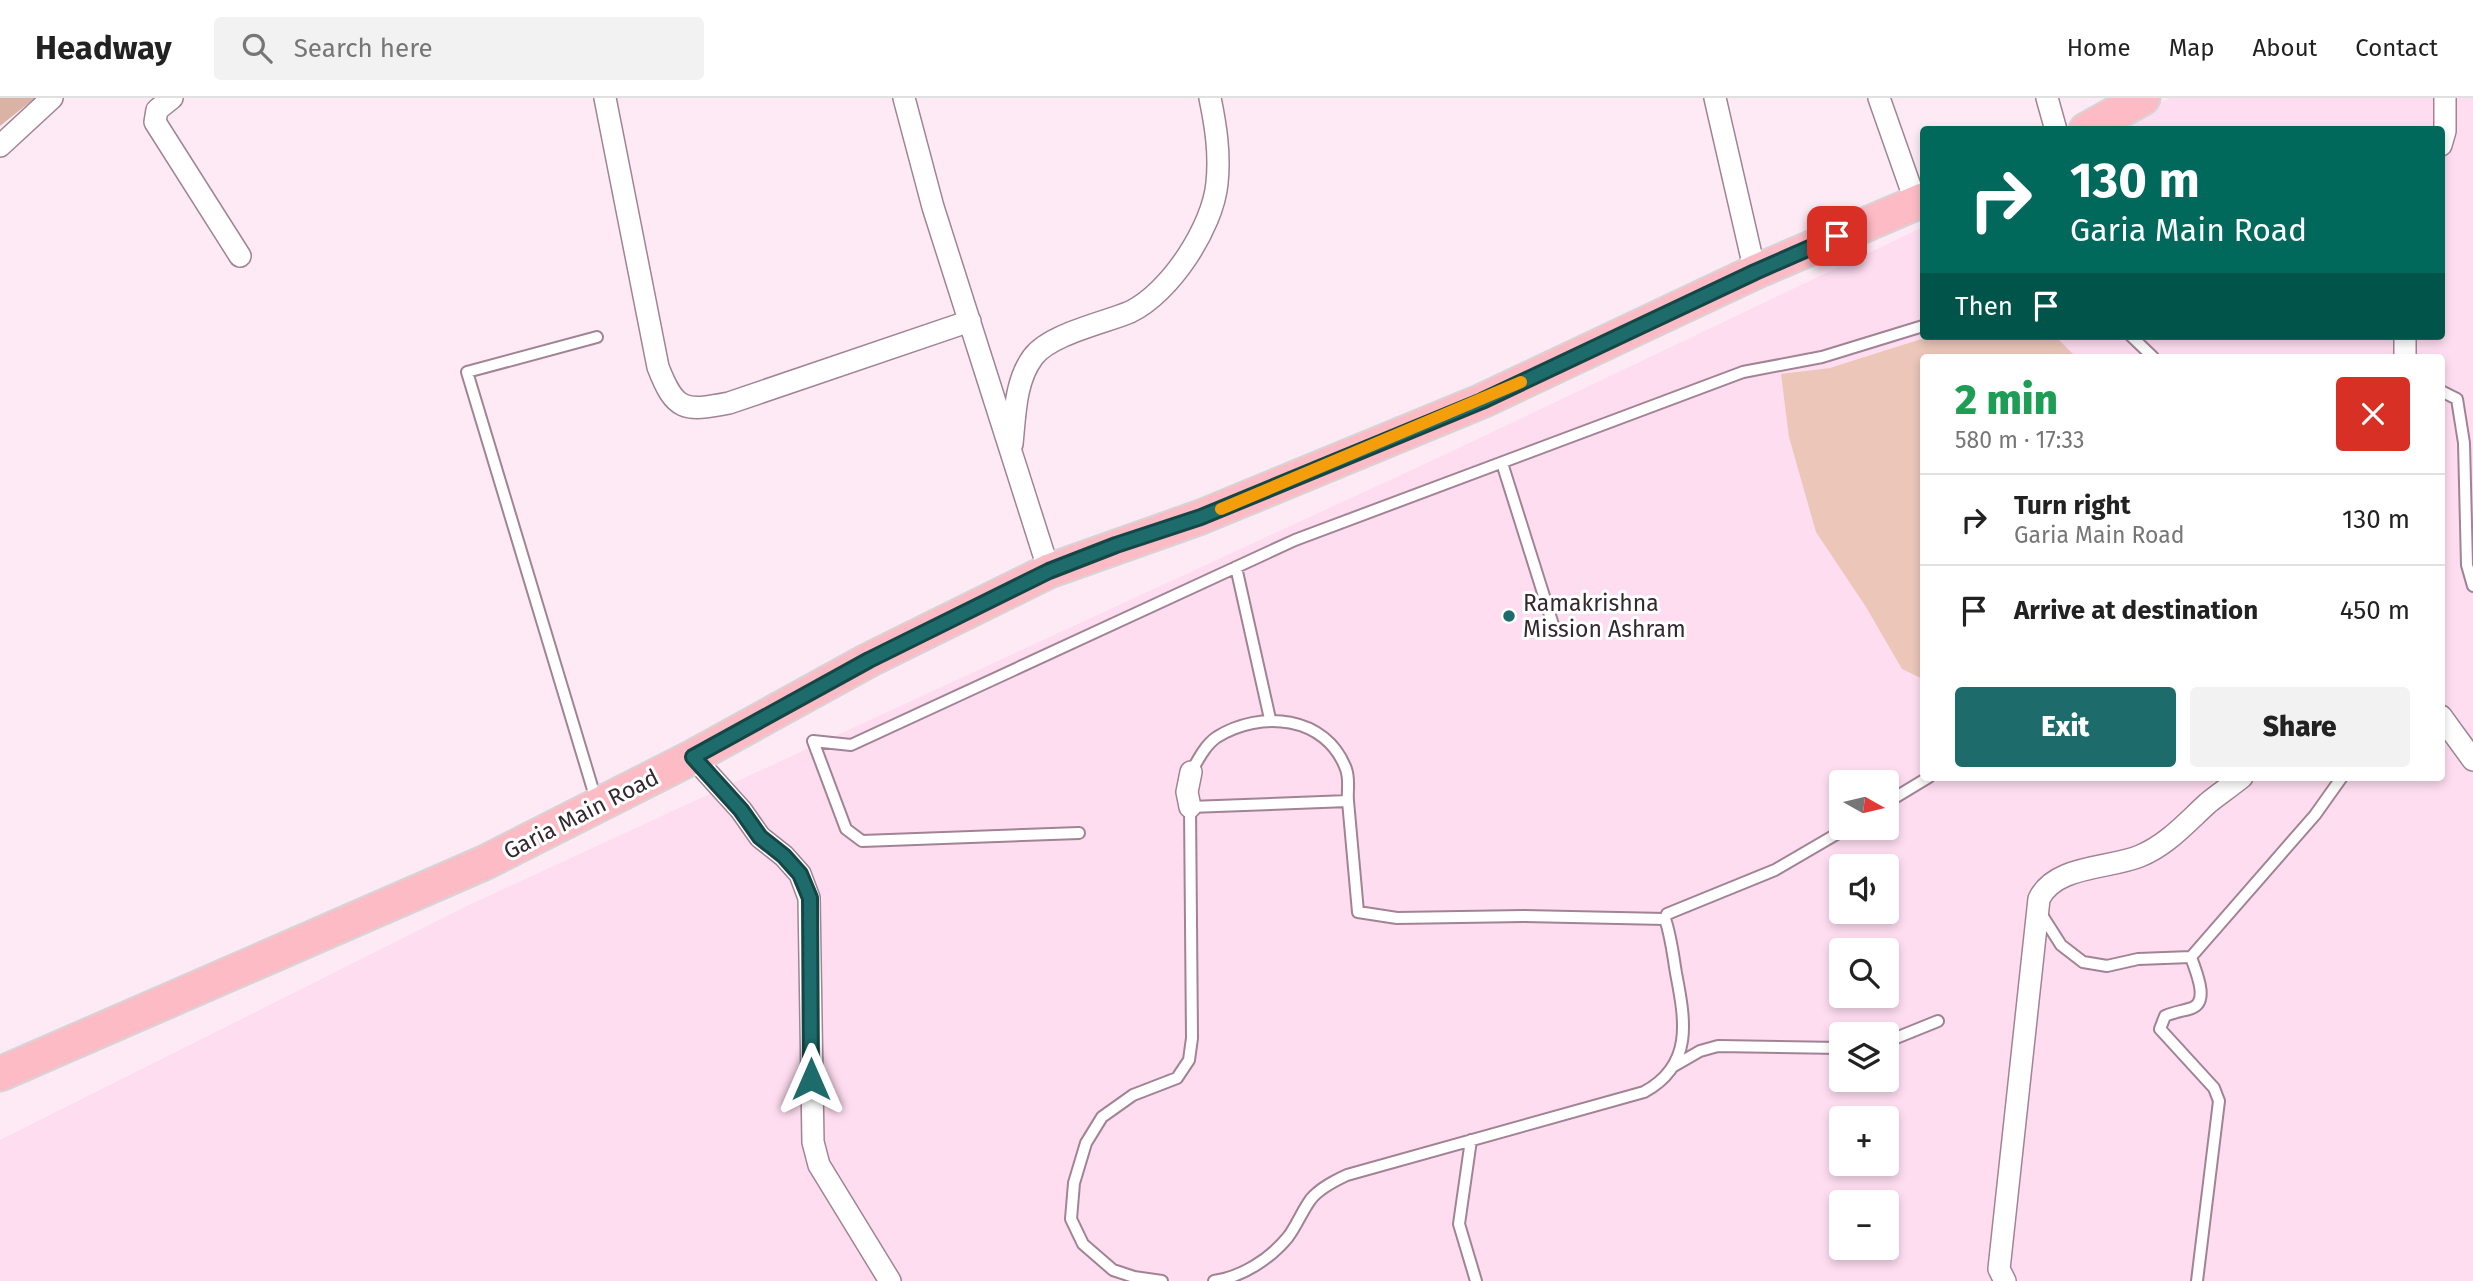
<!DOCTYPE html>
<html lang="en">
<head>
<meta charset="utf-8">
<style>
  body { margin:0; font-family:"Fira Sans",sans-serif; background:#f2f2f2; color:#222; height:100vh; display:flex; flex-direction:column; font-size:26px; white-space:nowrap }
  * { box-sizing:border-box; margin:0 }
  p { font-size:23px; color:#767676 }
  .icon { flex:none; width:38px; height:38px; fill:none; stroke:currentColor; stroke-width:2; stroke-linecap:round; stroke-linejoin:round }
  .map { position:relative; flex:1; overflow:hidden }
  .sheet { position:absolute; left:1920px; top:256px; width:525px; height:427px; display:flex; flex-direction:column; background:#fff; border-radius:7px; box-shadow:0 4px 10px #0003 }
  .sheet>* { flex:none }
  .hud { position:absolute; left:1920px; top:28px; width:525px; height:214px; border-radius:7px; box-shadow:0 4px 10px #0003; background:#00695c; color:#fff; overflow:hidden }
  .needle { width:46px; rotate:98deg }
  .tools { position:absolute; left:1829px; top:672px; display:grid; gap:14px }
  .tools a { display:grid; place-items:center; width:70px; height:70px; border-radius:7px; background:#fff; box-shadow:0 4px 10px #0003; font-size:35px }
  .pin { position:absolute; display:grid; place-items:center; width:60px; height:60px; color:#fff; margin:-30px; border-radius:14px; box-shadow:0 4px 10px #0006 }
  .me { position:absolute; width:77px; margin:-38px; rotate:0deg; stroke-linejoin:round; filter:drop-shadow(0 0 5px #0008) }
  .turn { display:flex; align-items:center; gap:24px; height:147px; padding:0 35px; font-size:32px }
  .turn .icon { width:91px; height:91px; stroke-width:2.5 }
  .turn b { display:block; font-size:49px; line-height:60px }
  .then { display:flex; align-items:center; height:66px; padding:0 35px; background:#0003; gap:14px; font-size:26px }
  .round { display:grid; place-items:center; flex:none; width:74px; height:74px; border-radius:7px; background:#f2f2f2 }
  .head { display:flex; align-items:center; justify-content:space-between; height:119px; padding:0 35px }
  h1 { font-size:42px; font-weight:800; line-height:52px; color:#1e9e55 }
  .cta { display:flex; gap:14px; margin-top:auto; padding:14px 35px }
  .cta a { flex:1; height:80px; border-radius:7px; background:#1e6b6c; color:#fff; font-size:28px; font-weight:800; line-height:80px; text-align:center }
  .cta a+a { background:#f2f2f2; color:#222 }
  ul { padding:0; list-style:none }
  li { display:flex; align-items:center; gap:21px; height:91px; padding:0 35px; border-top:2px solid #e0e0e0 }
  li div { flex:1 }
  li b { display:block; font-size:26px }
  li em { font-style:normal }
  header { display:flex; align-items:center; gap:42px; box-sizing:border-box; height:98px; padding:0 35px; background:#fff; border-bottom:2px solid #e0e0e0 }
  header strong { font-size:33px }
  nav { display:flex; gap:38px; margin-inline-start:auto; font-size:24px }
  .search { width:490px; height:63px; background:#f2f2f2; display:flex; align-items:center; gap:18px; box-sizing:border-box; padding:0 24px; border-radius:7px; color:#767676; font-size:26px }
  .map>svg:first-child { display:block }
  .built { fill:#feddf0; fill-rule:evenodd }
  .green { fill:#ebc6b9 }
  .forest { fill:#dab3a4 }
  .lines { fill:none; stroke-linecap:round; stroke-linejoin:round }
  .service-casing { stroke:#a18394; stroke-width:14 }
  .minor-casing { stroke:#a18394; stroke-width:24 }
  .primary-casing { stroke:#d7d4d6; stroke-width:37 }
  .service { stroke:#fff; stroke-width:10 }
  .minor { stroke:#fff; stroke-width:21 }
  .primary { stroke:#fdbcc5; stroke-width:33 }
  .route-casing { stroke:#144646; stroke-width:18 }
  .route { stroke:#1e6b6c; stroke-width:12 }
  .slow { stroke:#f59e0b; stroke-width:12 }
  .poi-dot { fill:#1e6b6c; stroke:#fff; stroke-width:2.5 }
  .labels { text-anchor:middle; stroke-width:6; stroke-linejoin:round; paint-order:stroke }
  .poi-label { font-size:23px; fill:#352930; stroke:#fff; text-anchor:start }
  .street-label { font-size:23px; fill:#352930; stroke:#fff }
</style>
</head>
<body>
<header>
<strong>Headway</strong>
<div class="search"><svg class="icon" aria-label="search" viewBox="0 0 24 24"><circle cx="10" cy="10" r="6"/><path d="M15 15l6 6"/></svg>Search here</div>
<nav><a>Home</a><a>Map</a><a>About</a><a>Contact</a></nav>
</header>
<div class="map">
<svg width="2473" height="1183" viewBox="0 0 2473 1183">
  <rect width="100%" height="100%" fill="#feeaf5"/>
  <path class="built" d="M2170,0H2473V1183H0V1042L471,806L1442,358L1923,129V238H2441V32L2106,31ZM1923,259H2441V679H1923ZM1841,684H1886V730H1841ZM1841,768H1886V814H1841ZM1841,852H1886V898H1841ZM1841,936H1886V982H1841ZM1841,1020H1886V1066H1841ZM1841,1104H1886V1150H1841Z"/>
  <path class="green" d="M1931,238H2055L2074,257L1923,259V581L1902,571L1866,509L1816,434L1789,339L1781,276L1830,270Z"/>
  <path class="forest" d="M0,0H35L0,28Z"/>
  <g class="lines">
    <defs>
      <path id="service" d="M2131,238L2153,259
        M597,239L467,274L597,705
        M2441,293L2457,301L2464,345L2467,467L2473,488
        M1502,365L1555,533
        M1236,469L1270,621
        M1348,703L1358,814L1397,820L1524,818L1665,821
        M1886,705L1929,679
        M1079,735L862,743L846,731L813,643L851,647L1295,442L1743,274L1822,259L1923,228
        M2040,814L2061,847L2083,864L2107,868L2138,861L2191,859L2315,717L2342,679
        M2191,859C2195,872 2210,903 2192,910C2183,913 2174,914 2165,918L2160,931L2214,990L2219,1003L2197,1183
        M1886,944L1938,923
        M1674,968L1700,953L1718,948L1841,950
        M1471,1042L1459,1126L1476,1183
        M1162,1183L1134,1179L1113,1172L1083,1146L1071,1121L1074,1085L1086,1045L1102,1019L1133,997L1177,980L1189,962L1192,940L1190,709L1348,703C1347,692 1350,682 1346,671C1326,617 1260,612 1217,639C1205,647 1198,662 1191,674
        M1214,1183C1242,1179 1270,1161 1288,1139C1297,1127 1302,1113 1311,1101C1320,1090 1334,1083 1347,1077L1644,994C1694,967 1685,922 1676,875C1673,857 1671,838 1665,821L1667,816L1775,772L1847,730"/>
      <path id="minor" d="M172,0L157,12L155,24L240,158
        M605,0L658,269C675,313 684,314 729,305L970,223
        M904,0L933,109L1049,473
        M1715,0L1755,174
        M1879,0L1916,105
        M2047,0L2056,32
        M2441,47L2445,33V0
        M0,48L52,0
        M2405,238V259
        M1012,346C1015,317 1015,283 1033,259C1050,236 1104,225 1130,214C1170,195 1213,129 1217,85C1220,56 1216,29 1210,0
        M2441,618L2473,662
        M693,659L741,712L760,739L784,758L800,776L809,800L813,1044L819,1067L890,1183
        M1190,709L1187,694L1191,674
        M2005,1183L1999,1171L2039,801C2055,767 2109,771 2140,758C2167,747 2186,725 2208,705C2219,696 2231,688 2242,679"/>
      <path id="primary" d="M2086,32L2143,0
        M0,976L486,764L693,659L869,562L1049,473L1201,419L1482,303L1755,174L1923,102"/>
    </defs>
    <use href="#service" class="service-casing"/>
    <use href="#minor" class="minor-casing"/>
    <use href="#primary" class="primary-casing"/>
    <use href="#service" class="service"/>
    <use href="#minor" class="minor"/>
    <use href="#primary" class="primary"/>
  </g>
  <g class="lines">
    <defs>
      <path id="route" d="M811,981L810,800L800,776L784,758L760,739L741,712L693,659L869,562L1049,473L1116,447L1201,419L1482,303L1755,174L1837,138"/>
    </defs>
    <use href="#route" class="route-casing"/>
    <use href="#route" class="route"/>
    <path class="slow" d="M1221,411L1521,284"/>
  </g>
  <circle class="poi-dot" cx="1509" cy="518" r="7"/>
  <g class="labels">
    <g class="poi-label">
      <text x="1523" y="513">Ramakrishna<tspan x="1523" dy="26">Mission Ashram</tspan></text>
    </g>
    <g class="street-label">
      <text transform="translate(581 716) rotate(-27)" y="8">Garia Main Road</text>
    </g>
  </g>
</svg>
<div class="tools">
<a><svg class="needle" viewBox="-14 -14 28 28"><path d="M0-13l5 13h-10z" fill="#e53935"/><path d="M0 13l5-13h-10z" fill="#767676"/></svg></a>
<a><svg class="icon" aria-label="sound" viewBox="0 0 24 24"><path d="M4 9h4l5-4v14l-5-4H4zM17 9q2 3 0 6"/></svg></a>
<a><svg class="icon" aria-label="search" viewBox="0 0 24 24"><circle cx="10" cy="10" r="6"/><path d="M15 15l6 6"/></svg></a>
<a><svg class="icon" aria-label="layers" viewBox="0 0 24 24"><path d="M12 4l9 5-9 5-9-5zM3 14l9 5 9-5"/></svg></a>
<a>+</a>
<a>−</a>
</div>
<div class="pin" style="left:1837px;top:138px;background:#d93025"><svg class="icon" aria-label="arrive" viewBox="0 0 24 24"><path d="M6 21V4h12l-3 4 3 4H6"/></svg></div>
<svg class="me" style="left:811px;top:981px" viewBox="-20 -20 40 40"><path d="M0-17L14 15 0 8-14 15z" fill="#1e6b6c" stroke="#fff" stroke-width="4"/></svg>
<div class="hud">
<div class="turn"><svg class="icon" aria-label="right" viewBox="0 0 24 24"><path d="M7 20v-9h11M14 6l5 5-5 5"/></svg><div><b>130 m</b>Garia Main Road</div></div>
<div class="then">Then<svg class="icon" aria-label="arrive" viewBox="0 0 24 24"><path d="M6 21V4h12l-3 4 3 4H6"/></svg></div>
</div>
<section class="sheet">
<div class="head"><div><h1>2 min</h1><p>580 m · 17:33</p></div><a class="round" style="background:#d93025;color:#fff"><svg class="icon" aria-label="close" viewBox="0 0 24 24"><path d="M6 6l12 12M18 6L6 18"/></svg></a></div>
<ul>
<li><svg class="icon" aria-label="right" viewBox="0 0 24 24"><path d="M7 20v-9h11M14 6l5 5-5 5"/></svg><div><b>Turn right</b><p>Garia Main Road</p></div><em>130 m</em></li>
<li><svg class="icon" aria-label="arrive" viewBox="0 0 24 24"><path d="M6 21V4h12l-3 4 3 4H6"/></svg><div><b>Arrive at destination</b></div><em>450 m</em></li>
</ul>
<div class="cta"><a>Exit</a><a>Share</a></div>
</section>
</div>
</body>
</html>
